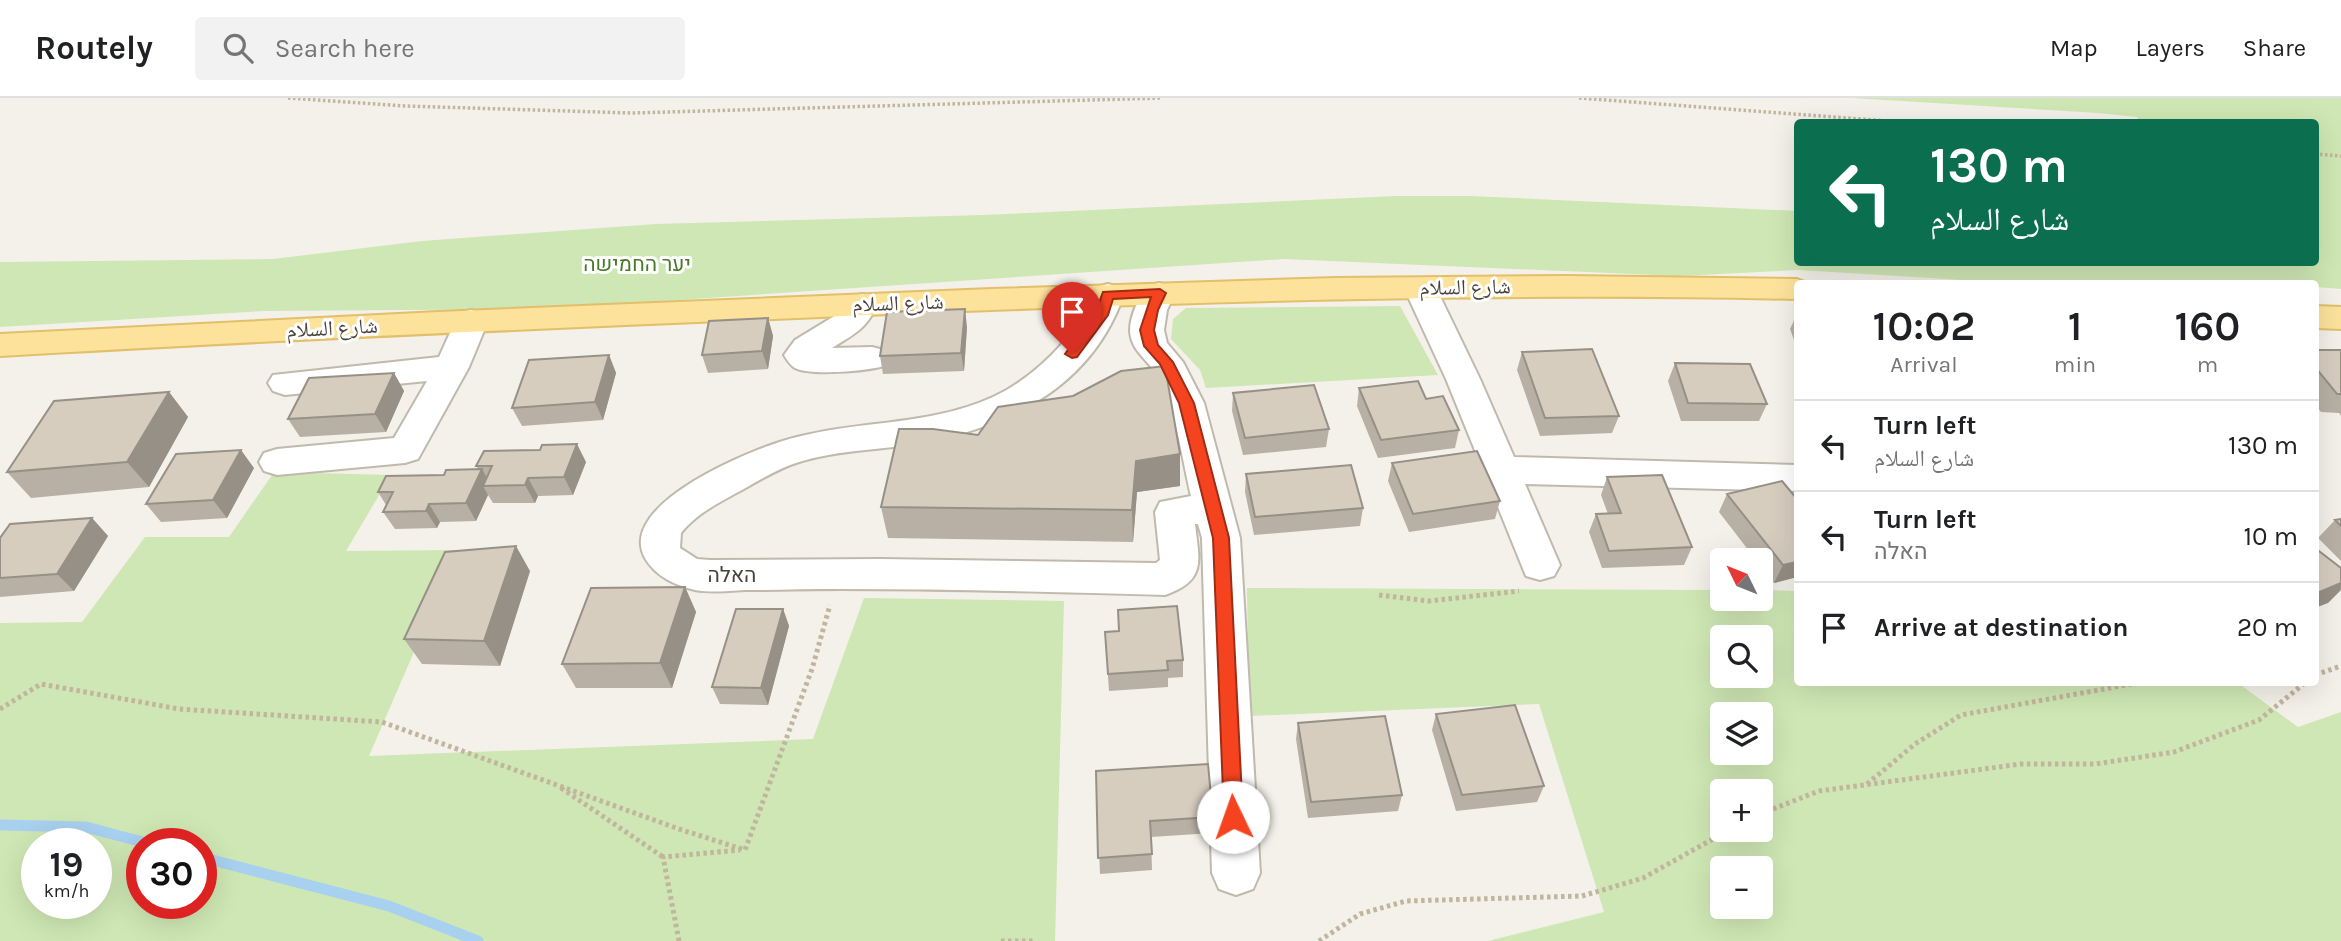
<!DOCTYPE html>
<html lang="en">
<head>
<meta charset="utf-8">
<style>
  body { margin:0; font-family:Karla,"Noto Naskh Arabic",Heebo,sans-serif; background:#f2f2f2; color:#202124; height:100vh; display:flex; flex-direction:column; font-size:26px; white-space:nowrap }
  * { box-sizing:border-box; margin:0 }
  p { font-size:23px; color:#757577 }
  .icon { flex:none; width:38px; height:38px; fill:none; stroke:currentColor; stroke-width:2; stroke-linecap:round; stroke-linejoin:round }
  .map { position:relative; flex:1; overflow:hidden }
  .sheet { position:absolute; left:1794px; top:182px; width:525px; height:406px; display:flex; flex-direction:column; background:#fff; border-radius:7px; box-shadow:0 7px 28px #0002 }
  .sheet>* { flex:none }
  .guide { position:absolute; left:1794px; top:21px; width:525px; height:147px; border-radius:7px; box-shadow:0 7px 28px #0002; background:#0b6e4f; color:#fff; overflow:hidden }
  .needle { width:46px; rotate:313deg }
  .controls { position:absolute; left:1710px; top:450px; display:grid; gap:14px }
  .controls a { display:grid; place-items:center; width:63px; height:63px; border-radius:7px; background:#fff; box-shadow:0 7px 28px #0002; font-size:35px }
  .speed { position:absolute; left:21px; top:730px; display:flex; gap:14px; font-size:35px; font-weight:700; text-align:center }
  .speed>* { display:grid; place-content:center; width:91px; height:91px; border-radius:50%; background:#fff; box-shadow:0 7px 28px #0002; line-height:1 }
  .speed small { font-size:18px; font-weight:400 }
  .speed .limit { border:10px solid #d22; background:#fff; color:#111 }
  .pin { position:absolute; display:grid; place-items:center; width:60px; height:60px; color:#fff; margin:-72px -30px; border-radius:50% 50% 50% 0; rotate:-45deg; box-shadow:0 0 7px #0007 }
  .pin .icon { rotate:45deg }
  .me { position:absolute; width:77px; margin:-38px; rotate:357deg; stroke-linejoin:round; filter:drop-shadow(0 0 5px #0008) }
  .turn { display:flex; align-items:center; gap:24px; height:147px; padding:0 21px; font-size:32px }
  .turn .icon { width:91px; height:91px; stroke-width:2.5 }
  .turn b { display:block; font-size:49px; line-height:60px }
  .eta { display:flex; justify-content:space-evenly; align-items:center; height:119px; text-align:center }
  .eta b { font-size:42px; font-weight:600; line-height:49px }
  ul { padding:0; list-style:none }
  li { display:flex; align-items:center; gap:21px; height:91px; padding:0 21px; border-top:2px solid #e0e0e0 }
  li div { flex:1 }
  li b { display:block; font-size:26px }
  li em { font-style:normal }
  header { display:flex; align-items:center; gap:42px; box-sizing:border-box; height:98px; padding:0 35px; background:#fff; border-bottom:2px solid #e0e0e0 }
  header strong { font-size:33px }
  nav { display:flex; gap:38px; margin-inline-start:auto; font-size:24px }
  .search { width:490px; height:63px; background:#f2f2f2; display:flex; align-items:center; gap:18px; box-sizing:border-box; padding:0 24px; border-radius:7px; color:#757577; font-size:26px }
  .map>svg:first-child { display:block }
  .green { fill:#cfe7b4; fill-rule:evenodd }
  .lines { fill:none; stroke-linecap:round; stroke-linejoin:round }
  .stream { stroke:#a8d1ef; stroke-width:11 }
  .minor-casing { stroke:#c0b9ac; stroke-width:4 }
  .major-casing { stroke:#e2bf6a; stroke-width:4 }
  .path-far1 { stroke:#c1b59e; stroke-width:3.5; stroke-dasharray:2.5 2.5; stroke-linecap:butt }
  .path { stroke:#c1b59e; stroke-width:5; stroke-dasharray:3.5 3.5; stroke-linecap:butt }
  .minor { fill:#fff; fill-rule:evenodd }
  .major { fill:#fce29b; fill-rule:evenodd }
  .wall { fill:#b8b0a4 }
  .shaded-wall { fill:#969086 }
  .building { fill:#d6cdbf; stroke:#969086; stroke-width:2 }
  .route { fill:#f54320; stroke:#9f2c15; stroke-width:2 }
  .labels { text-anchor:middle; stroke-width:6; stroke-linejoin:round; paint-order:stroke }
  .park-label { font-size:21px; fill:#487a2c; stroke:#fff }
  .street-label { font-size:21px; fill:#484238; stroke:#fff }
</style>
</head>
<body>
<header>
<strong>Routely</strong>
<div class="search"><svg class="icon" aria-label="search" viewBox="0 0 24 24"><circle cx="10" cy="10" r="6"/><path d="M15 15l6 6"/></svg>Search here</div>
<nav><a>Map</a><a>Layers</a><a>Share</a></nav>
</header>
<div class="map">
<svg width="2341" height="843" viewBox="0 0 2341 843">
  <rect width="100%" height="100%" fill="#f4f1ea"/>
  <path class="green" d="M1851,0H2341V191L2315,189V186L1979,183L1798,172L1679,178L1284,161L544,211L264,213L0,229V164L273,161L422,143L656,126L983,117L1396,98H1472L1797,113V164H2315V24H2140L2137,19L2098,15Z
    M1400,208L1438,277L1206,290L1200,272L1171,241L1173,221L1186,210Z
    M274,374L391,377L346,453L458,452L369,658L813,641L864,500L1064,503L1055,843H0V525L82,524L145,439H229ZM37,746H96V805H37ZM142,746H201V805H142Z
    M1247,490L1722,492V500H1760L1761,492L1797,493V584L2238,585L2298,629L2341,614V843H1488L1604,814L1539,606L1249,618ZM1722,539H1760V578H1722ZM1722,616H1760V654H1722ZM1722,693H1760V732H1722ZM1722,770H1760V808H1722Z"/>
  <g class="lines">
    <path class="stream" d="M0,727L86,729L150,746
      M201,759L389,808L478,843"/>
    <defs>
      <path id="minor" d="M1420,180L1431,183L1436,190L1480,281L1514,359L1797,367V393L1525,386L1560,467L1554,478L1540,482L1526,478L1446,281L1404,190L1409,183Z
        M1159,185L1170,188L1175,195L1167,212L1164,232L1167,245L1183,264L1204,305L1240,440L1260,775L1253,791L1236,797L1219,791L1212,775L1202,440L1198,426H1195C1199,462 1207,483 1165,497C1056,494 947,491 839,491C807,491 776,492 745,492C728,493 711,495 695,492C675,487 656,479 645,460C615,406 754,350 793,340C859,322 930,328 993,299C1026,284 1059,254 1079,223C1086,212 1089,200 1097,189L1108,186L1119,189L1124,196C1091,292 1003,332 910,347C873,352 834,353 799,364C779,370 760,382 742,392C720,404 697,415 681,435L680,450L697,461L710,462L880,461L1156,465L1160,462L1155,414L1160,404L1191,398C1181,357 1176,304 1151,269C1142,257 1131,250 1130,233C1130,217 1139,200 1148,188Z
        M862,196L874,199L878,206C865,232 856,235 832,250L872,249L884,252L889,260L884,268C867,273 810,278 795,270C790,267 787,262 784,257L795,242L841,214L850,199Z
        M471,212L483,215L488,223L469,269L418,361L405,365L277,377L264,373L259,364L264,355L277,351L394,340L427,283L285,297L273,293L268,285L273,277L439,259L459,215Z"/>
      <path id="major" d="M1567,178L1797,181L1810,186H1797V201C1471,194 1147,205 821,219C548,230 274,242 0,258V236L438,214L991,191L1336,180Z
        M2315,208L2341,209V231L2315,230Z"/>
    </defs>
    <use href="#minor" class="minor-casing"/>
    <use href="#major" class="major-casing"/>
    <path class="path-far1" d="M288,0L405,8L632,15L1161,0
      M1579,0L1901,24
      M2315,56L2341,58"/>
    <path class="path" d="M1379,497L1429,503L1519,493
      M2315,577L2341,568
      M0,611L41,586L179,611L382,624L679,731L745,752L812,571L830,507
      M1867,686L1915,646L1961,617L2143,584
      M561,690L663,759
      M1760,716L1819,693L2021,666H2095L2174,654L2259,622L2306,584
      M679,843L663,759L740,752
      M1001,843H1035
      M1319,843L1360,816L1406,803L1582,798L1643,780L1729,732"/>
    <use href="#minor" class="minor"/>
    <use href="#major" class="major"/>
  </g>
  <path class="wall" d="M1797,216V250L1790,231Z
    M768,220L773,238L768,271L708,275L702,257Z
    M967,229L964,273L883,276L880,258Z
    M2315,252H2341V318L2339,315L2321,314L2315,307Z
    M1522,254L1619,318L1612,335L1540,338L1517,272Z
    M609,257L616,275L603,322L522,328L512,310Z
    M1675,265L1767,306L1759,323H1681L1668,283Z
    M394,275L404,293L386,334L300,339L288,321Z
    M1359,290L1426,301L1459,332L1455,350L1378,360L1357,308Z
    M169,294L188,319L149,389L31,400L7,374Z
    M1233,295L1329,331L1326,349L1243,357L1232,313Z
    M978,337L1180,356V388L1137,394L1133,444L888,440L881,409Z
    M586,364L573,397L538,398L535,405H493L488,397L476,423L440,424L437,430L395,431L383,414L386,407L378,394L444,377L478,371L476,368Z
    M1392,365L1500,403L1495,421L1409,434L1388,383Z
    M254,370L227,420L161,424L146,406Z
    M1246,376L1363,410L1360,428L1254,437L1245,394Z
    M1607,379L1692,449L1684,467L1602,470L1589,434L1596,416H1608L1601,397Z
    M1727,396L1797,479L1774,485L1760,467V462H1756L1719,414Z
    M92,420L108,438L74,493L0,499V440Z
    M2341,421V463L2318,440L2335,422Z
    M530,473L500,568L422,566L404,541Z
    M685,489L696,514L672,590H576L562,566Z
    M783,511L789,528L768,607L720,606L712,589Z
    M1105,534L1183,562V579L1168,580V589L1109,593Z
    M1436,616L1544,688L1537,704L1456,713L1432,632Z
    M1298,625L1402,697L1398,713L1308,720L1296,641Z
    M1096,673L1213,719L1212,735L1151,739L1152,772L1100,776Z"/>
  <path class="shaded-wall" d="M965,211L967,229L964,273L961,255Z
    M768,220L773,238L768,271L762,253Z
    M609,257L616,275L603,322L595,304Z
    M394,275L404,293L386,334L375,316Z
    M169,294L188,319L149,389L127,364Z
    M577,346L586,364L573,397L564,379Z
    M241,352L254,370L227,420L213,402Z
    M1180,356V388L1137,394L1133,444L1132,412L1136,363Z
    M482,371L491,387L483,388L488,397L476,423L466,405Z
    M528,380L538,398L535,405L525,387Z
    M429,406L440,424L437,430L426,413Z
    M92,420L108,438L74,493L57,476Z
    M516,448L530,473L500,568L484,543Z
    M1797,464V479L1774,485L1783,467Z
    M2341,485V492L2328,505L2315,510V496Z
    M685,489L696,514L672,590L660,565Z
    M783,511L789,528L768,607L761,590Z"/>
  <path class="building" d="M965,211L961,255L880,258L887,214Z
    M768,220L762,253L702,257L709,223Z
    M1592,251L1619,318L1545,320L1522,254Z
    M2315,252H2341V296H2337L2315,269Z
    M609,257L595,304L512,310L529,262Z
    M1675,265L1750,266L1767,306L1688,305Z
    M1165,268L1180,356L1136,363L1132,412L881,409L899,331H933L978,337L998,309L1073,298L1121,273Z
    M394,275L375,316L288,321L309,280Z
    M1418,283L1426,301L1443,298L1459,332L1381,342L1359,290Z
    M1314,287L1329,331L1245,340L1233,295Z
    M169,294L127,364L7,374L54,303Z
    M577,346L564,379L528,380L525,387L483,388L492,368H476L484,353L540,352L542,347Z
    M241,352L213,402L146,406L176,356Z
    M1477,353L1500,403L1413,416L1392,365Z
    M1351,367L1363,410L1255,419L1246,376Z
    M482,371L466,405L429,406L426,413L383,414L393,394H378L386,378L444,377L446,372Z
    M1662,377L1692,449L1609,453L1596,416L1621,415L1607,379Z
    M1782,383L1797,401V464L1783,467L1727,396Z
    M92,420L57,476L0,480V440L10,426Z
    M2341,421V428L2335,422Z
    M516,448L484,543L404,541L445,454Z
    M2315,450L2341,470V485L2315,496Z
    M685,489L660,565L562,566L591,490Z
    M1177,508L1183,562L1167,563L1168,572L1108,576L1105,534L1119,533L1118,512Z
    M736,511H783L761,590L712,589Z
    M1515,607L1544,688L1462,697L1436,616Z
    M1385,618L1402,697L1311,704L1298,625Z
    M1208,666L1213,719L1150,723L1152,756L1098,760L1096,673Z"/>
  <path class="route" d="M1160,191L1166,195L1158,212L1154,232L1158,247L1173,264L1194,305L1229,440L1243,719L1240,725L1233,728L1226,725L1224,719L1213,440L1179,305L1160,266L1144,248L1140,232L1151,199L1113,201L1108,217L1077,259L1072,260L1065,256L1095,216L1103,194Z"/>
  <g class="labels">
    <g class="park-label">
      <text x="637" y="173">יער החמישה</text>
    </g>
    <g class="street-label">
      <text transform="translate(1465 189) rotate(-1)" y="7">شارع السلام</text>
      <text transform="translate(898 205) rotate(-2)" y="7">شارع السلام</text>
      <text transform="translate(332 230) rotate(-3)" y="7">شارع السلام</text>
      <text x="732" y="484">האלה</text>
    </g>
  </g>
</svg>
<div class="controls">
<a><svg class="needle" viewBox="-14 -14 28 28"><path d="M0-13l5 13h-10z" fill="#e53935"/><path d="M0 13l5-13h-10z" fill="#757577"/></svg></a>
<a><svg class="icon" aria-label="search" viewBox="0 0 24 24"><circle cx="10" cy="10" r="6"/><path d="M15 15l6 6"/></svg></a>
<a><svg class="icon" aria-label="layers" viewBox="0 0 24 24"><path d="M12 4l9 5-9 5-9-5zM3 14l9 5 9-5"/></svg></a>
<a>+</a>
<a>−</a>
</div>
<div class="speed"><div>19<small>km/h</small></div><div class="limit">30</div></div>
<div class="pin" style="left:1072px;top:256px;background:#d93025"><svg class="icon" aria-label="arrive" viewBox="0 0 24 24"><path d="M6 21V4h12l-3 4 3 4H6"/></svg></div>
<svg class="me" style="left:1233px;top:719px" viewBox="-20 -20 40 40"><circle r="19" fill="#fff"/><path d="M0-13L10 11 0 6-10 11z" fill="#f54320"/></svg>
<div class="guide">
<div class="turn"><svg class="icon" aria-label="left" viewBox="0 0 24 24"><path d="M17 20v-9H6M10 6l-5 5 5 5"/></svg><div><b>130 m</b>شارع السلام</div></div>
</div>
<section class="sheet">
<div class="eta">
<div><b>10:02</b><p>Arrival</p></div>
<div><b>1</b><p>min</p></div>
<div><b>160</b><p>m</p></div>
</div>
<ul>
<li><svg class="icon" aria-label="left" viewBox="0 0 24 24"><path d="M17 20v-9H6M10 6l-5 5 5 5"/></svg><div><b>Turn left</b><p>شارع السلام</p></div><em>130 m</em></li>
<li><svg class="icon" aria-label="left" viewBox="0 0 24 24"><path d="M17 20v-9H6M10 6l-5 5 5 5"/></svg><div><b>Turn left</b><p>האלה</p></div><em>10 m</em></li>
<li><svg class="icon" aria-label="arrive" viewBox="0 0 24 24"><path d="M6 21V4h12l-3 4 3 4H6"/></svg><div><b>Arrive at destination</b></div><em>20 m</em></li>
</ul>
</section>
</div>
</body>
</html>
